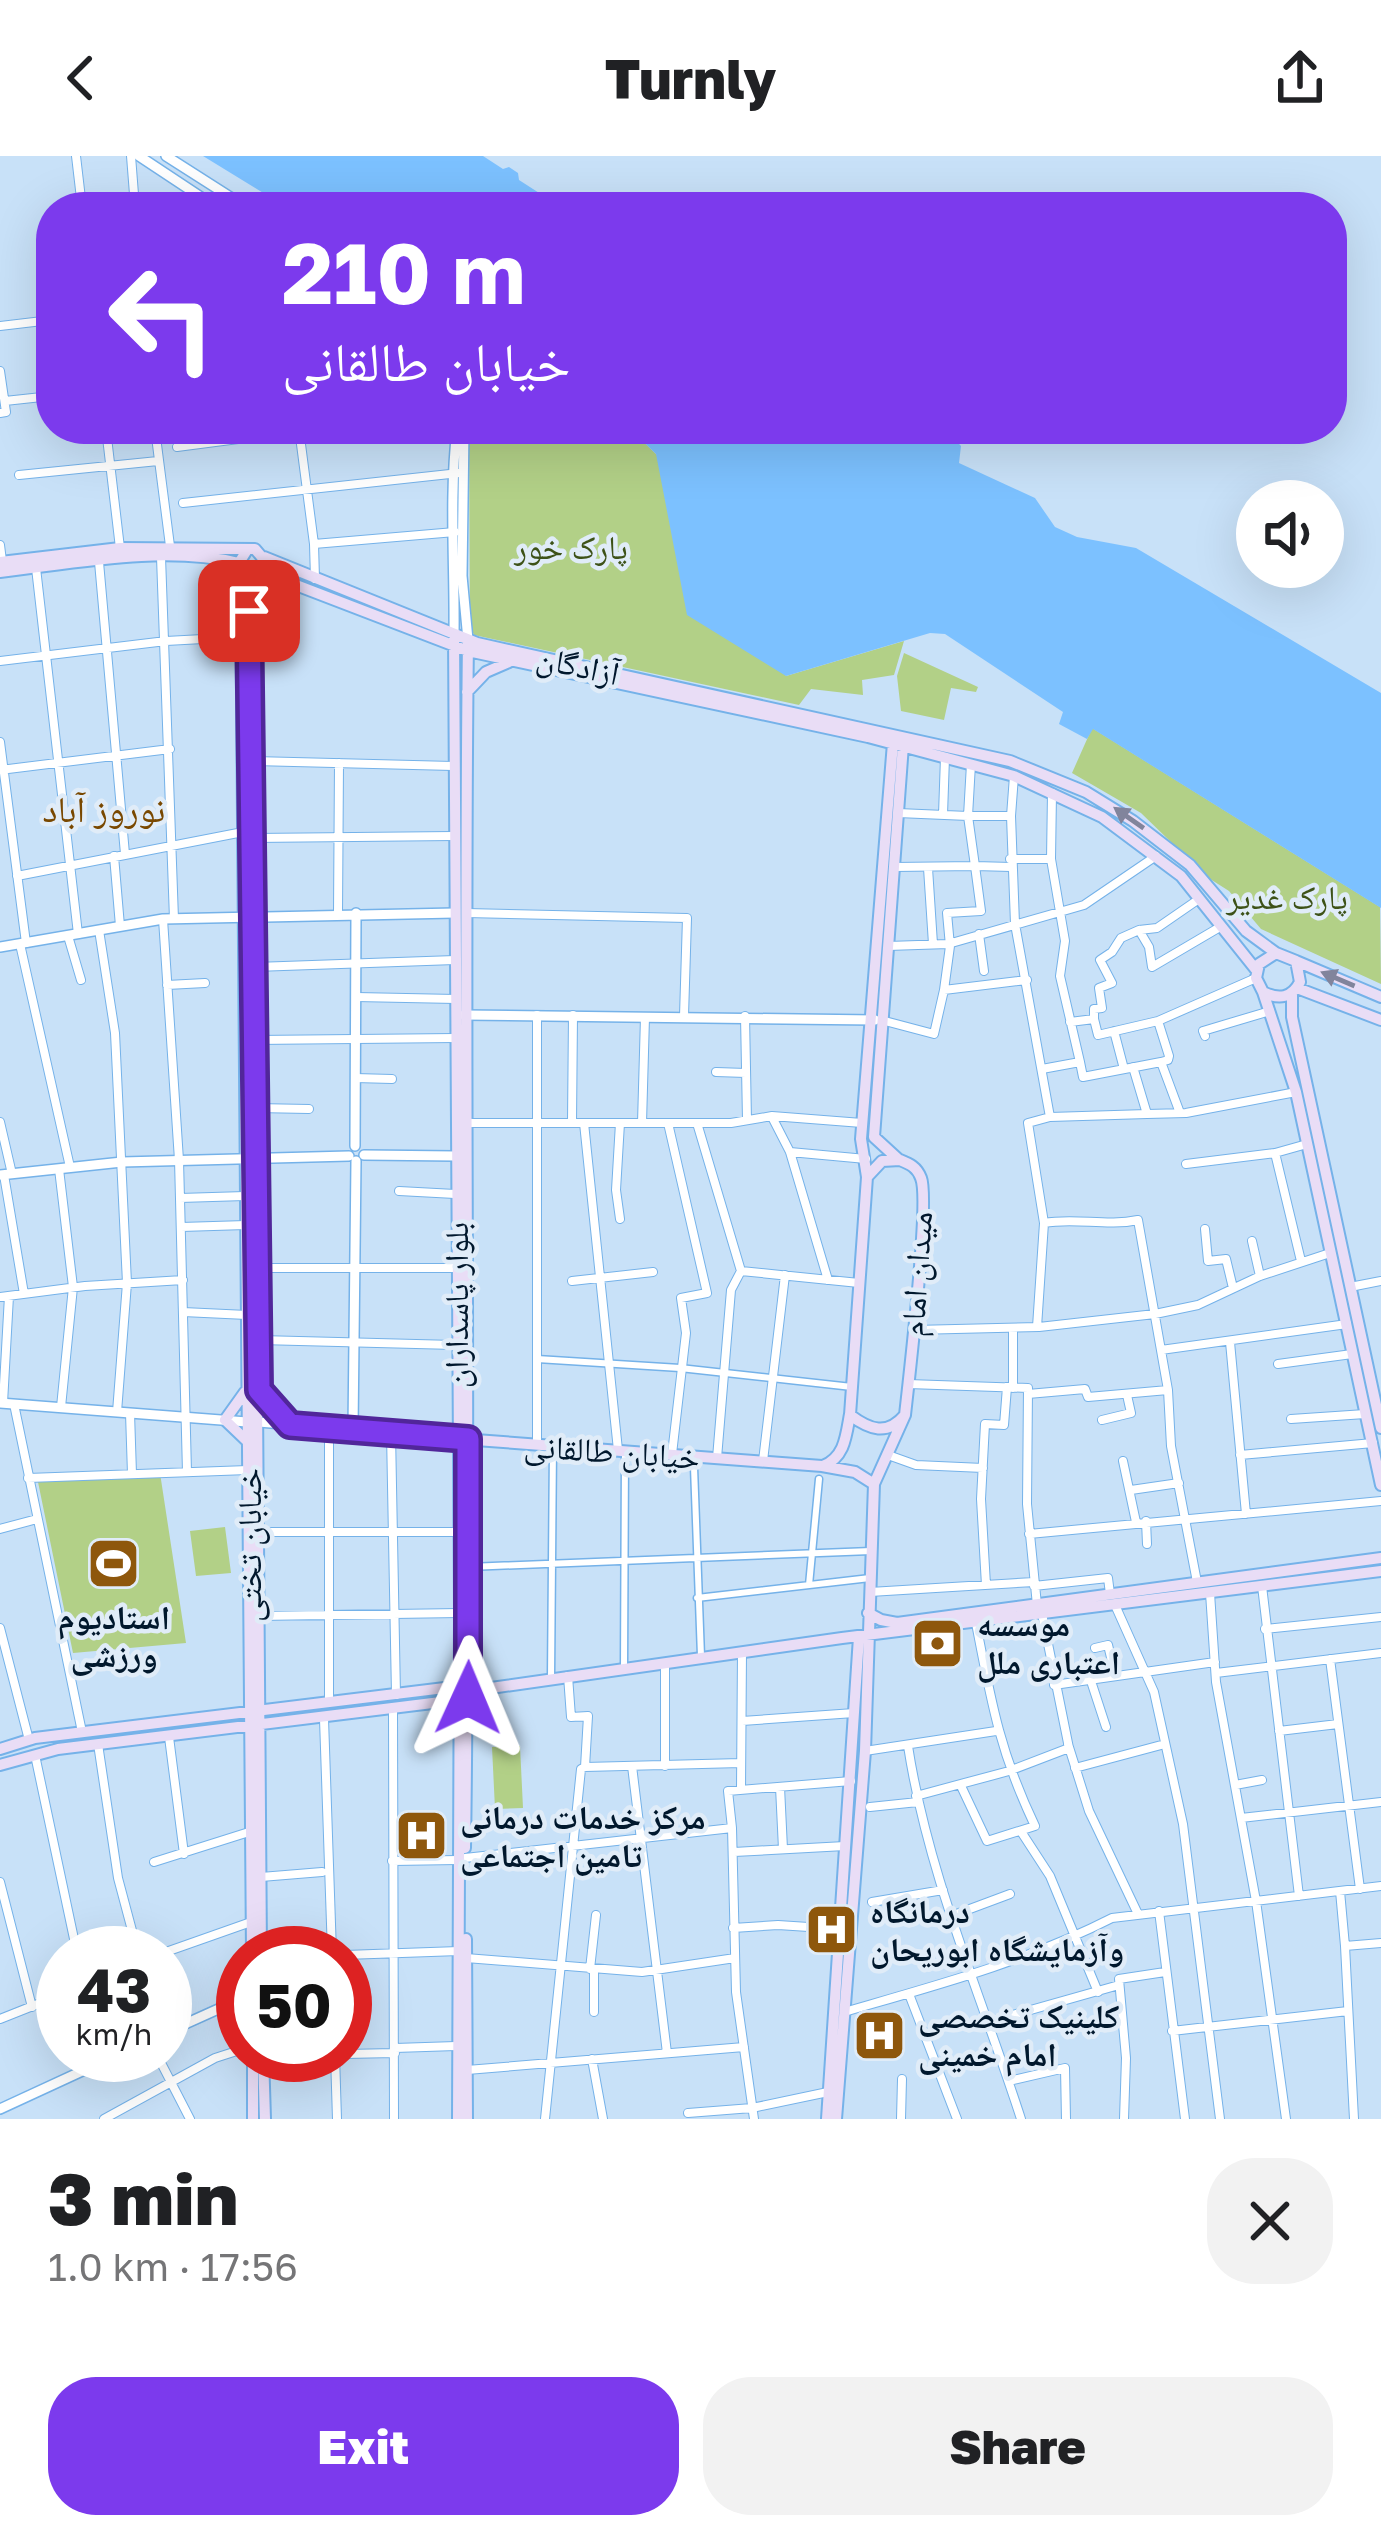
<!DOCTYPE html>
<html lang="en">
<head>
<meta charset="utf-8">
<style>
  body { margin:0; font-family:"Golos Text","Noto Naskh Arabic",sans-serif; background:#f2f2f2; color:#202124; height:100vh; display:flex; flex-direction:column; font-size:45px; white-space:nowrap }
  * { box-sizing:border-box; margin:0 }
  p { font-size:39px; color:#757577 }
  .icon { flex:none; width:66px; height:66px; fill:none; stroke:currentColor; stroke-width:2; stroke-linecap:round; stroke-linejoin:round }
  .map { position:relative; height:1963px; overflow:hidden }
  .drawer { display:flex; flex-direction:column; background:#fff; flex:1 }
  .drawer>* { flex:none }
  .hud { position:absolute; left:36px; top:36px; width:1311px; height:252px; border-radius:48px; box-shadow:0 12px 48px #0002; background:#7c3aed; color:#fff; overflow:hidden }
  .buttons { position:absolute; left:1236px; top:324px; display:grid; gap:24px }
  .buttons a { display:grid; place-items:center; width:108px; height:108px; border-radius:50%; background:#fff; box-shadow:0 12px 48px #0002; font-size:60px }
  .speed { position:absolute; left:36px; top:1770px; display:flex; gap:24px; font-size:60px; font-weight:700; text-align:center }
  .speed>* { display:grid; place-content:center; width:156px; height:156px; border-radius:50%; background:#fff; box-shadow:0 12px 48px #0002; line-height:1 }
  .speed small { font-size:30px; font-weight:400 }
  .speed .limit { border:18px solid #d22; background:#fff; color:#111 }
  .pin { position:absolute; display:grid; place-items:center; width:102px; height:102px; color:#fff; margin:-51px; border-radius:24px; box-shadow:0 6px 18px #0006 }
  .me { position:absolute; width:132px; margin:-66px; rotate:1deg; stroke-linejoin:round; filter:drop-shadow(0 0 9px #0008) }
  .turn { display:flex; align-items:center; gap:42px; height:252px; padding:0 48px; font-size:54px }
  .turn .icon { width:156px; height:156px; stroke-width:2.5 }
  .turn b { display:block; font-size:84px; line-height:102px }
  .round { display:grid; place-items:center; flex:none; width:126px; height:126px; border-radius:48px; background:#f2f2f2 }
  .headline { display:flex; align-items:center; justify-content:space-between; height:204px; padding:0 48px }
  h1 { font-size:72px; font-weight:800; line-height:90px }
  .button { display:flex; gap:24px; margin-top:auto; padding:24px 48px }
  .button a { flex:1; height:138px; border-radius:48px; background:#7c3aed; color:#fff; font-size:48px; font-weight:800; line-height:138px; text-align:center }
  .button a+a { background:#f2f2f2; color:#202124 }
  header { display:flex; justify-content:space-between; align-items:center; height:156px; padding:0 48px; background:#fff; font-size:54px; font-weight:800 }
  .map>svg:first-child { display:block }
  .green { fill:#b2d087 }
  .water { fill:#7cc1ff }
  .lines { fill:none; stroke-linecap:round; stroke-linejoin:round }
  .pedestrian-casing { stroke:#75b2e9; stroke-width:9 }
  .minor-casing { stroke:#75b2e9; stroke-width:10 }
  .tertiary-casing { stroke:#75b2e9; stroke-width:12 }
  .secondary-casing { stroke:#75b2e9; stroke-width:14 }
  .pedestrian { stroke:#fff; stroke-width:6 }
  .minor { stroke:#fff; stroke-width:8 }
  .tertiary { stroke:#fff; stroke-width:9 }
  .secondary { stroke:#e9ddf6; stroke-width:10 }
  .oneway { fill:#81849c }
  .route-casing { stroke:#51269a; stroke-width:30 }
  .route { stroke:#7c3aed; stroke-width:21 }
  .labels { text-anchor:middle; stroke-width:9; stroke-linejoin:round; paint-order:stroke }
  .park-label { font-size:33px; fill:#3d5218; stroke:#e0ecf8 }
  .street-label { font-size:33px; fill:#01182d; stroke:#e0ecf8 }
  .poi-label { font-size:33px; font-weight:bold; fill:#01182d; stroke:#e0ecf8; text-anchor:start }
  .neighbourhood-label { font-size:36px; fill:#794800; stroke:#e0ecf8 }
</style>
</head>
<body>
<header><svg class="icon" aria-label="back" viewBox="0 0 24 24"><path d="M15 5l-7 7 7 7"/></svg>Turnly<svg class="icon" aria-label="share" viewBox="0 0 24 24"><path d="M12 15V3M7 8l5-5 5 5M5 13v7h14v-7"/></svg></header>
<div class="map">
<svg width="1381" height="1963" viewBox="0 0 1381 1963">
  <rect width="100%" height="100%" fill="#c8e1f8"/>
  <path class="green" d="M469,273H630L656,298L786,520L904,485L894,519L862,524L863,539L811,533L799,549L474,479L470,471Z
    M904,497L978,531L976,536L951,532L944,564L901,555L897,520Z
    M1092,572L1380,751L1381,828L1261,773L1229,735L1207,721L1141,657L1072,617Z
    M160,1317L186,1487L73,1497L38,1326Z
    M225,1371L231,1417L196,1420L190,1375Z
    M520,1590L523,1652L495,1653L492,1591Z"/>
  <path class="water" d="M203,0H483L503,13L509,11L518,17L519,24L561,51L569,45L578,51H286Z
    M630,273H945L961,290L959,307L1035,342L1055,371L1077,381L1136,392L1381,537V752L1093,573L1087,583L1059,568L1063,556L945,478L930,477L786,520L687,459L656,298Z"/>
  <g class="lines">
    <defs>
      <path id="pedestrian" d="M537,1203L680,1212L852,1231
        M694,1311L701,1500
        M469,1411L871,1395
        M809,1429L819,1323
        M697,1442L870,1422
        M624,1513L625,1296
        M551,1521L553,1290"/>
      <path id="minor" d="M76,0L82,51
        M131,0L135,51
        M0,170L51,164
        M0,215L6,256L0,257
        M5,245L51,240
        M106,273L120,392
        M155,273L170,390
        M299,273L314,388L455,376
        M177,291L314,273
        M19,319L158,305
        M183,347L459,317
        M314,388L315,423
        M0,389L2,405
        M161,401L174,763
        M99,406L125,698
        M36,412L78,778
        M0,505L166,485L240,481
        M0,586L26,787
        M252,605L453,610
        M971,608L968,660H1011L1014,620
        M0,614L170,593
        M1052,637L1051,703L1065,785L1060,820L1080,906
        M943,659L945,601
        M1011,660L1015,768L1050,961L1028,967L1044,1067L1037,1171
        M253,682L454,680
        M114,700L120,770
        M1010,703H1051
        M894,711L975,710L968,660L898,657
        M1011,711L975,710L981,755L947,757L950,790L944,834L1027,824
        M928,712L933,788
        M17,720L243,676
        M338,757L339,607
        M466,757L687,762L684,860
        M163,763L179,1004L187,1316
        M99,774L115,877L127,1127L117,1256
        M1139,774L1149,791L1152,811L1220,771
        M979,778L984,815
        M68,780L81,824
        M20,788L70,1011
        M888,790L948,788L1084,749L1156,700
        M255,811L455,804
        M167,829L205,827
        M356,841L456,843
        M537,859V1289
        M745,860L747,964
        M1094,862V853L1102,852L1099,832L1112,827L1100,804L1112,796L1121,782L1139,774L1157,772L1199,743
        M881,864L934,878L944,834
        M1158,865L1169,900L1168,904L1161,906L1180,957
        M1070,866L1094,863L1098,879L1158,865L1256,822
        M1114,875L1124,913
        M1205,880L1203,875L1270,855
        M255,884L456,882
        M1133,911L1147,958L1186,957L1296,936
        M1042,913L1080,906L1083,921L1161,906
        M716,916L746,917
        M355,922L392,923
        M256,952L309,953
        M772,961L790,996L828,1124
        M1050,961L1147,958
        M0,966L12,1018
        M465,967H731L772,960L862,967
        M572,967L573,859
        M584,967L618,1294
        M620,967L616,1034L620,1063
        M642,967L645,861
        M668,967L707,1137L681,1142L686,1177L672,1298
        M697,967L741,1115L859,1127
        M790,996L866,1003
        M1275,997L1301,1105
        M1186,1008L1275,997L1307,988
        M59,1013L73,1131L61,1251
        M4,1019L24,1138
        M399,1035L455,1038
        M180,1042L245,1040
        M1044,1067C1076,1061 1106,1071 1138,1064L1168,1234L1171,1290L1197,1426
        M181,1071L246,1069
        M1205,1073L1208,1105L1226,1103L1233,1132
        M1252,1085L1260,1120
        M258,1112H455
        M572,1125L653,1116
        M1350,1131L1381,1125
        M0,1141L85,1130L183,1124
        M183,1156L247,1159
        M914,1174L1039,1171L1155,1158L1198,1149L1260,1120L1330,1097
        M260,1184L455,1189
        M1230,1186L1246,1358
        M1161,1194L1347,1168
        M1278,1208L1352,1198
        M908,1228L1028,1232L1027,1348L1037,1449
        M1013,1232V1173
        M1028,1238L1085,1233L1088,1241L1168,1234
        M3,1247L9,1140
        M14,1248L82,1576
        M130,1257L132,1318
        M1291,1263L1365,1258
        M1102,1264L1131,1257L1127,1239
        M329,1272V1545
        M391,1277L396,1539
        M888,1299L916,1309L983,1312
        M1240,1299L1373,1287
        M717,1302L731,1134L741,1115
        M763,1305L785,1119
        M1123,1305L1136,1366
        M28,1322L248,1314
        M1131,1334L1179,1327
        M1146,1365L1147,1388
        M0,1373L37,1363
        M260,1376H459
        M1029,1378L1381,1345
        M986,1429L981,1343L985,1268L1004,1269L1007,1231
        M1034,1430L1108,1422L1110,1438
        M1262,1430L1299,1740
        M870,1436L1034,1426
        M1210,1437L1216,1526L1256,1745L1286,1963
        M1115,1449L1154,1536L1183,1668L1220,1963
        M258,1460L460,1457
        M0,1472L29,1584
        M1265,1473L1381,1461
        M1095,1492L1108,1489L1115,1518
        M1330,1503L1360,1733
        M665,1507V1610
        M1216,1517L1381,1497
        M568,1520L571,1561L588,1560L585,1611L741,1607
        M1090,1522L1106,1571
        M1054,1529L1215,1506
        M393,1552L394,1963
        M324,1563L332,1797
        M742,1565L854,1557
        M1279,1575L1338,1568
        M169,1581L184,1698
        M98,1588L118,1722L138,1797
        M1068,1588L1089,1655L1138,1758
        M908,1590C928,1719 981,1839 1021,1963
        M865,1595L996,1575
        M35,1599L77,1797
        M632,1610L667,1897
        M1075,1612L1165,1588
        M1235,1629L1262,1624
        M961,1630L987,1685L1035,1670C1000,1597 991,1545 976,1467
        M780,1631L783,1693
        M741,1634L742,1496
        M916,1640L1009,1615L1069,1592L1042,1458
        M870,1651L918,1646
        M1241,1662L1381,1646
        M732,1672L736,1836L754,1963
        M1022,1677L1050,1720L1098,1836
        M734,1696L845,1690
        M465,1702L732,1672L728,1635L851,1625
        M392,1705L458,1704
        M154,1706L249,1676
        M261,1721L322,1716
        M0,1726L32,1851
        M1340,1735L1345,1790L1381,1787
        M872,1746L943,1734
        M1159,1755L1185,1963
        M951,1760L1010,1738
        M733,1772L778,1769L839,1773
        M1345,1790L1354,1963
        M163,1797L251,1766
        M345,1799L459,1795
        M466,1802L642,1816L735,1802
        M590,1813L596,1759
        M909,1838L957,1963
        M594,1856V1813
        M844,1856C934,1830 1028,1805 1112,1762L1381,1730
        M0,1863L63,1838
        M988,1866L1119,1829
        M1172,1875L1348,1855
        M395,1892L456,1890
        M345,1898L395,1897
        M157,1899L190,1963
        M335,1899L337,1963
        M592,1903L603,1963
        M467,1914L744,1891
        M1009,1925L1065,1912L1066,1963
        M688,1957L752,1952L828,1936
        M104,1963L215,1902L243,1893
        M545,1963L581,1613L585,1611
        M901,1963L902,1923
        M1124,1963L1126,1902L1119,1823L1165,1816"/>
      <path id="tertiary" d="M139,0L216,51
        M166,0L246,51
        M464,273L462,420L468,484
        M454,479C455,411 449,341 457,273
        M0,791L163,763L455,757
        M464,859L875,864
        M355,990L356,757
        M364,999L455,1000
        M0,1019L122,1006L349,1000
        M0,1247L247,1266
        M259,1266L457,1283
        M353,1273L356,1005
        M165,1877L225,1850L243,1847
        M0,1953L117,1899"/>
      <path id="secondary" d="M264,401L477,487L1010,605L1086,636L1133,665L1190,709L1246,775L1276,797L1296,805L1300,826C1292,842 1279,844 1263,836L1256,822L1259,808L1276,797
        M0,406L120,392L255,393L266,406
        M241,414L252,1797
        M0,416C76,407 163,389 239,407
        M262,416L468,495L868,581L1014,620L1102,661L1181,720L1257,815
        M244,417L239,407L247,394
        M251,420L261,1797
        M454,479L460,1457L458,1963
        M467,536L486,516L509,506
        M1296,805L1381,841
        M1297,832L1381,864
        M1263,836L1296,936L1381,1329
        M1292,838V861L1381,1272
        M898,1003L874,981L903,589
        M900,1004C910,1008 917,1011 921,1022C930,1044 909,1223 905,1259C887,1280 870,1274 850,1259L867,1021L882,1005Z
        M867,1021L861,983L893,587
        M245,1236L225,1264L248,1286
        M260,1236L290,1269
        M462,1283L822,1310L855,1316L874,1328
        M823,1310C845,1301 846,1280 850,1258
        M868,1457L881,1464L897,1467L1381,1402
        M0,1593L35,1582L469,1529L491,1532L842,1482L1381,1415
        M0,1609L58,1593L465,1543
        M465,1692C471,1289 463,886 468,484
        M466,1783L467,1963
        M253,1899V1963
        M263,1899L265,1963
        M827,1963L859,1481
        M836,1963L865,1595L874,1328L905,1259"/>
    </defs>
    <use href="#pedestrian" class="pedestrian-casing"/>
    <use href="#minor" class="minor-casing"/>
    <use href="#tertiary" class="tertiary-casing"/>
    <use href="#secondary" class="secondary-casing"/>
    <use href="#pedestrian" class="pedestrian"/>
    <use href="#minor" class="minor"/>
    <use href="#tertiary" class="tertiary"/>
    <use href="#secondary" class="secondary"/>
  </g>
  <defs><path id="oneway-solid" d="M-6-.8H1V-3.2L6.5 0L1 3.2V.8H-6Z" transform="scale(3)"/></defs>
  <g class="oneway">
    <use href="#oneway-solid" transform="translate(1129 662) rotate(-145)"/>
    <use href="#oneway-solid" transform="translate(1338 823) rotate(-157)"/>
  </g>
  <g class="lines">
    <defs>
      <path id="route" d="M249,455L259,1234L290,1269L468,1283V1542"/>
    </defs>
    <use href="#route" class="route-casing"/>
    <use href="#route" class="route"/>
  </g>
  <defs>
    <symbol id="stadium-square" viewBox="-11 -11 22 22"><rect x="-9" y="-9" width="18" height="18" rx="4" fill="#8e570c" stroke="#e0ecf8"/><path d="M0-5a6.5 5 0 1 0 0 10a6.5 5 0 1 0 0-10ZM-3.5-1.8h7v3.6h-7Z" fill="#fff"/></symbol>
    <symbol id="bank-square" viewBox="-11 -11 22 22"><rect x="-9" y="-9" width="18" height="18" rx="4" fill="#8e570c" stroke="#e0ecf8"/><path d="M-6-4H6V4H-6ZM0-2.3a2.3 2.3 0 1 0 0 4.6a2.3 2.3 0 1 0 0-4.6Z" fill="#fff"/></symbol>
    <symbol id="hospital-square" viewBox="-11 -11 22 22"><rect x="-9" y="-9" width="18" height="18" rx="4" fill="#8e570c" stroke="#e0ecf8"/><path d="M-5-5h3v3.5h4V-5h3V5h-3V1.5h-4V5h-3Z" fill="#fff"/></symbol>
  </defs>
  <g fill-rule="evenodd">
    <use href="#stadium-square" x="84" y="1378" width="59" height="59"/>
    <use href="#bank-square" x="908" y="1458" width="59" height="59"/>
    <use href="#hospital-square" x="392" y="1650" width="59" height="59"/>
    <use href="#hospital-square" x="802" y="1744" width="59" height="59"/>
    <use href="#hospital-square" x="850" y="1850" width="59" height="59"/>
  </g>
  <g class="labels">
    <g class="park-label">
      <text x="571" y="403">پارک خور</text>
      <text x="1287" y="753">پارک غدیر</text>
    </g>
    <g class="street-label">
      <text transform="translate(578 509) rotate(12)" y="12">آزادگان</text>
      <text transform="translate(916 1118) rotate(-86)" y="12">میدان امام</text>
      <text transform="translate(456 1149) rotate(-90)" y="12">بلوار پاسداران</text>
      <text transform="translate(612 1295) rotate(4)" y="12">خیابان طالقانی</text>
      <text transform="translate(249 1389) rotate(-90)" y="12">خیابان تختی</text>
    </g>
    <g class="poi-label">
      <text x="114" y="1473" text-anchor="middle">استادیوم<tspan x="114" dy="38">ورزشی</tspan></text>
      <text x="977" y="1480">موسسه<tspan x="977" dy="38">اعتباری ملل</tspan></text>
      <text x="460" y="1673">مرکز خدمات درمانی<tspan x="460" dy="38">تامین اجتماعی</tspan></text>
      <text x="870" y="1767">درمانگاه<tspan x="870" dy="38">وآزمایشگاه ابوریحان</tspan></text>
      <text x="918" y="1872">کلینیک تخصصی<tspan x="918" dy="38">امام خمینی</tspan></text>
    </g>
    <g class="neighbourhood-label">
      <text x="104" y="666">نوروز آباد</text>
    </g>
  </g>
</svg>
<div class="buttons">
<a><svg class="icon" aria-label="sound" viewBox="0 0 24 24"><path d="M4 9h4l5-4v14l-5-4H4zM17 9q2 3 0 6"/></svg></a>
</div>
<div class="speed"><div>43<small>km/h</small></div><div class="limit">50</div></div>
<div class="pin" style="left:249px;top:455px;background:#d93025"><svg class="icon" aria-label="arrive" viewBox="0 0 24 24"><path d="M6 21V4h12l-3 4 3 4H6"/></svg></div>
<svg class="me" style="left:468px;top:1542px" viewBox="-20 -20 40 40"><path d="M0-17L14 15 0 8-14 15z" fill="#7c3aed" stroke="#fff" stroke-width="4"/></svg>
<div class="hud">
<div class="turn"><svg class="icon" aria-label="left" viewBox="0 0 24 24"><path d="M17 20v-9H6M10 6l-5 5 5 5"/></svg><div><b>210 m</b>خیابان طالقانی</div></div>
</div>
</div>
<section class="drawer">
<div class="headline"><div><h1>3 min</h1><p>1.0 km · 17:56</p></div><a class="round"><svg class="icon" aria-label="close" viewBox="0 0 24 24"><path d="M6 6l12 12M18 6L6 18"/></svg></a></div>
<div class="button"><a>Exit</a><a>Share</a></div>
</section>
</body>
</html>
